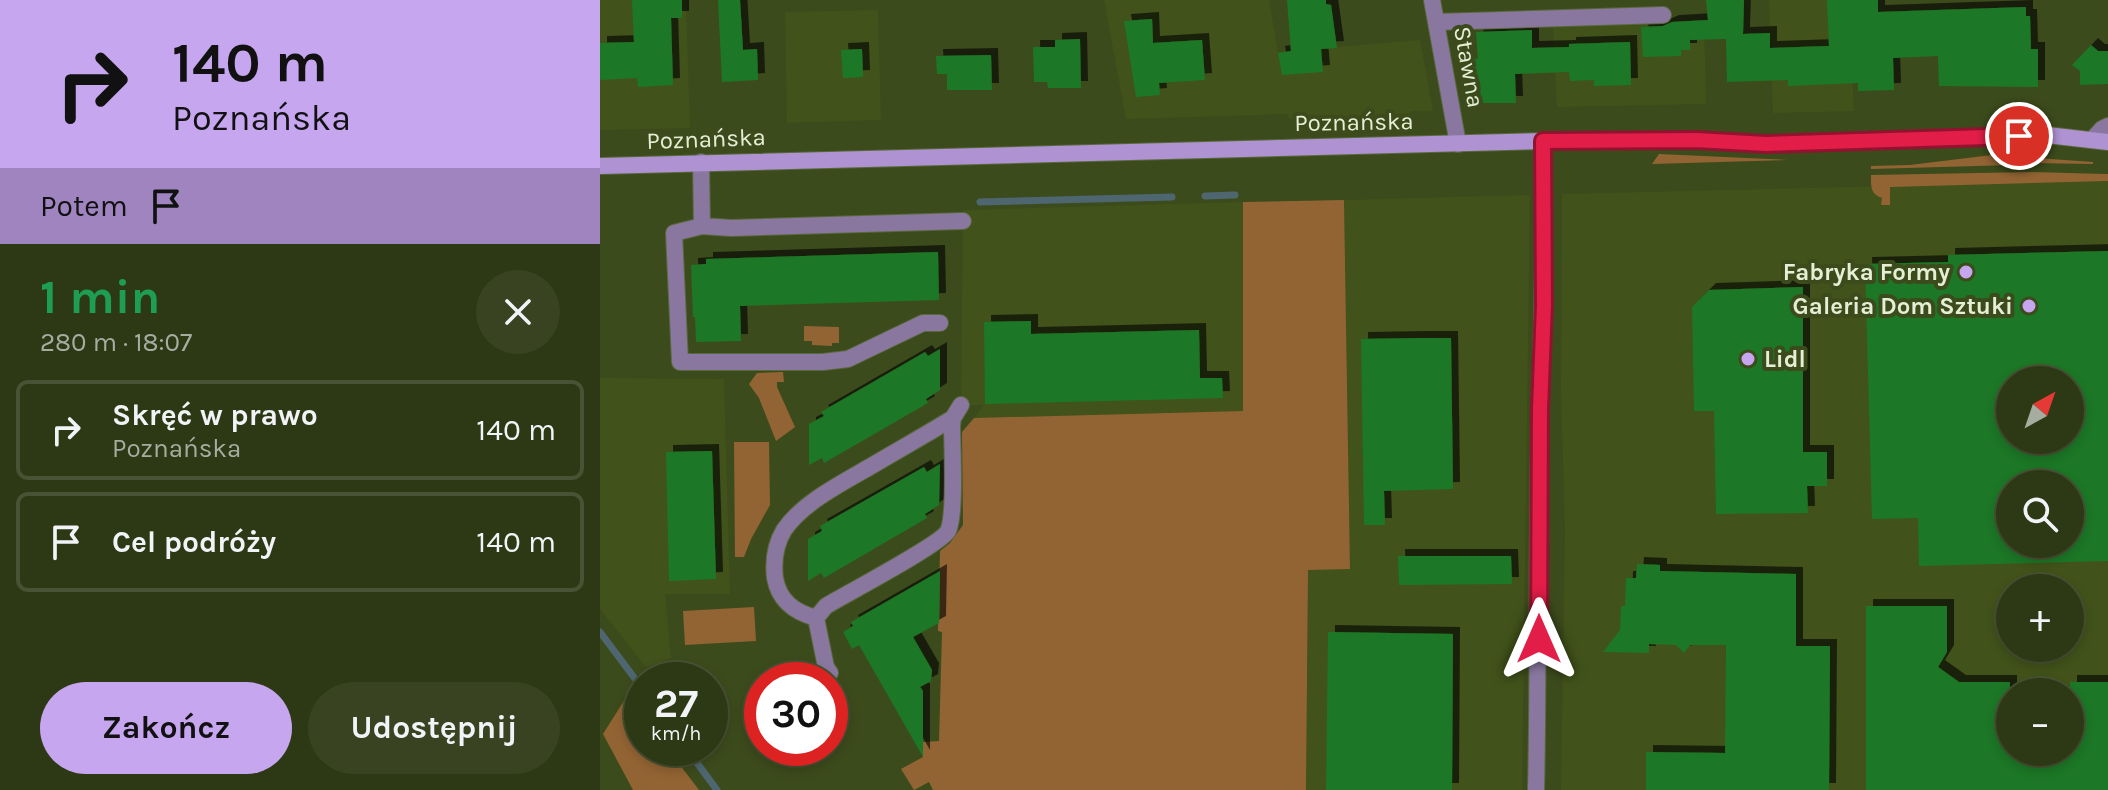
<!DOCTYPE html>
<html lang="pl">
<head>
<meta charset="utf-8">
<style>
  body { margin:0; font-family:Karla,sans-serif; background:#394322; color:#f1f3f6; height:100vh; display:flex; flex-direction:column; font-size:30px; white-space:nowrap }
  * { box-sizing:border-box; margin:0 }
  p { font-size:26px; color:#a7aca0 }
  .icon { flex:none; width:44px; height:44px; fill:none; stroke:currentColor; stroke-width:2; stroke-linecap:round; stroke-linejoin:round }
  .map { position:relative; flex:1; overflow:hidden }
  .panel { display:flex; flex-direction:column; background:#2d3815; width:600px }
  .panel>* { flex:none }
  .hud { background:#c7a6f0; color:#111; overflow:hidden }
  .needle { width:52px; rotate:40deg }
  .tools { position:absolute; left:1396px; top:366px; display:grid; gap:16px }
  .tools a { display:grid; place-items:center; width:88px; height:88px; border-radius:50%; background:#2d3815; box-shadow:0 4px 12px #0003,0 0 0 2px #485234; font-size:40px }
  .speed { position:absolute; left:24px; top:662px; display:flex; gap:16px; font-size:40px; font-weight:700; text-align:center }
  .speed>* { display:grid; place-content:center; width:104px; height:104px; border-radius:50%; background:#2d3815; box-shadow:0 4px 12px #0003,0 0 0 2px #485234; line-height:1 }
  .speed small { font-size:20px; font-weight:400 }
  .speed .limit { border:12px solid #d22; background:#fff; color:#111 }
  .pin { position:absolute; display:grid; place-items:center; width:68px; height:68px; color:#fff; margin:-34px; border:4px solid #fff; border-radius:50%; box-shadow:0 2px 8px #0007 }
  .me { position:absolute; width:88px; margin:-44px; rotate:0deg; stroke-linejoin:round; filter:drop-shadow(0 0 6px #0008) }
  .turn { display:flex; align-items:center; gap:28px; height:168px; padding:0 40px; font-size:36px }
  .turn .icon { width:104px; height:104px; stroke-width:2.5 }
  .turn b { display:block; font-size:56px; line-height:68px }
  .then { display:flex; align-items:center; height:76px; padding:0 40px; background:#0003; gap:16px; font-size:30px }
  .round { display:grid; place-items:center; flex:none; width:84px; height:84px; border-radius:42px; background:#394322 }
  .overview { display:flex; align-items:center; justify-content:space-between; height:136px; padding:0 40px }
  h1 { font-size:48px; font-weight:700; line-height:60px; color:#1e9e55 }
  .cta { display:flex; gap:16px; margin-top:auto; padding:16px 40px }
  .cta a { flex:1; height:92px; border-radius:48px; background:#c7a6f0; color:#111; font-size:32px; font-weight:700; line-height:92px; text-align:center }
  .cta a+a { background:#394322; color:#f1f3f6 }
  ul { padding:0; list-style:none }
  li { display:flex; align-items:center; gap:24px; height:100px; margin:0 16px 12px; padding:0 24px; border:4px solid #485234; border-radius:12px }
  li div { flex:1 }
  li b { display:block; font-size:30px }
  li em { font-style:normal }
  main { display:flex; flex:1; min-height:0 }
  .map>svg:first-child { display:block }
  .built { fill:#41521a; fill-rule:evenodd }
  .green { fill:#936433 }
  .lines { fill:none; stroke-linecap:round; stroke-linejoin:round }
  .stream { stroke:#4d6670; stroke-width:7 }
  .building { fill:#1e7726; fill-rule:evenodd; filter:url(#shadow) }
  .street-casing { stroke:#5a693d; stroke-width:18 }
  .secondary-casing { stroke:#5a693d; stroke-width:18 }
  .street { stroke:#8977a0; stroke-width:16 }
  .secondary { stroke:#ae92d2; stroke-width:16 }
  .route-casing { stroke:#92132f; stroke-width:20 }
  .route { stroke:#e11d48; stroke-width:14 }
  .poi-dot { fill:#c7a6f0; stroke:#3c4b1c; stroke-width:3 }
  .labels { text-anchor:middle; stroke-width:8; stroke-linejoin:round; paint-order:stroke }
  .street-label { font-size:24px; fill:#e5efd5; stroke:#3c4b1c }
  .poi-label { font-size:24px; font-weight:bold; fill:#e5efd5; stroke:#3c4b1c; text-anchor:end }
</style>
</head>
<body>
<main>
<section class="panel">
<div class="hud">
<div class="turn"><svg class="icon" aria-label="right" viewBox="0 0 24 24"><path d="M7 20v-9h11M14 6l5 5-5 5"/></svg><div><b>140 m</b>Poznańska</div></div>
<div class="then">Potem<svg class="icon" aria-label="arrive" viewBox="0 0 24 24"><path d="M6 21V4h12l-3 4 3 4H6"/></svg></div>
</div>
<div class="overview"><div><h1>1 min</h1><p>280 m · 18:07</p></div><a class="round"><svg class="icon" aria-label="close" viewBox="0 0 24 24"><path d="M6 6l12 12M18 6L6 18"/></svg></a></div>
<ul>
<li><svg class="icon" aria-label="right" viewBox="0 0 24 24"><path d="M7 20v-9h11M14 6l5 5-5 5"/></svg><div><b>Skręć w prawo</b><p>Poznańska</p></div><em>140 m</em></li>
<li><svg class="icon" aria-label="arrive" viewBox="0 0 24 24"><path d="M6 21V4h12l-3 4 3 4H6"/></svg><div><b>Cel podróży</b></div><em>140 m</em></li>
</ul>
<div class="cta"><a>Zakończ</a><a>Udostępnij</a></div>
</section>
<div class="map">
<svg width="1508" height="790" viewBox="0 0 1508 790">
  <defs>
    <filter id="shadow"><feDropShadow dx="7" dy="-7" stdDeviation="0" flood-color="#0009"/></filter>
  </defs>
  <rect width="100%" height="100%" fill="#3c4b1c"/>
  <path class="built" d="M0,0H86L90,128L0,130Z
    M504,0H669L678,52L820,40L833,111H811L809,115L689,119L688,114L526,119Z
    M1169,0H1248L1254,111L1173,113Z
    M278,10L281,120L187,123L185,12Z
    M1104,20L1106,104L957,107L953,25Z
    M1508,181V790H961L965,531L961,391L962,194ZM1410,380H1470V440H1410ZM1410,484H1470V544H1410ZM1410,588H1470V648H1410ZM1410,692H1470V752H1410Z
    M930,195L922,790H706L708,569L750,568L744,200Z
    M643,202V411L374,418L384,405H361L363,210Z
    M0,378L124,379L130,594H65L71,658L46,667L0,609Z"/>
  <path class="green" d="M1059,154L1189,160L1052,164Z
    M1392,155L1493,162V164L1432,163L1412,165L1271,169V166L1310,165Z
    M1432,172L1505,174H1508V181L1290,187V205H1281L1282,198C1270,194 1271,186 1271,175Z
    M744,200L750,569L708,570L706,790H333L329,782L314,790L301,769L323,757V742L339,741L342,632L338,631L340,551L350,543L363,525L362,432L374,418L643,411V202Z
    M204,326L239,327V343H232V346L212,345V341H204Z
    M183,372L184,382H177V387L195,427L176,441L159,398L149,384L157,373Z
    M134,442H169L170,505L151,539L144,557H135Z
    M154,607L156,641L85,645L83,611Z
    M27,696L42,715V748H67L99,790H33L3,734Z"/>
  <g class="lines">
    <path class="stream" d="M605,196L635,195
      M380,202L572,197
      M0,632L42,688
      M86,748L117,790"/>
  </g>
  <path class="building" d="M32,0H82V18H71L73,85L38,87L37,78L0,80V43L34,42Z
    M118,0H140L143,50L157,49L158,80L122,82Z
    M687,0H726V4L731,5L737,48L721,49L723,72L682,75L678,53L691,51Z
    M1106,0H1144L1143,34L1170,33V48L1229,46L1227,0H1278V12L1426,7V16H1430L1431,49H1438V87L1339,86L1338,56L1293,58L1294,90L1258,91V83L1188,86V80L1127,82L1126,39L1090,40V50H1081V56L1043,57L1041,27L1063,26L1072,22L1108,20Z
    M552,19L553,43L602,40L605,80L559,83L560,95L536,97L524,21Z
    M932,30V48L969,47V44L1030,42L1031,85L994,86V80L970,81L969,72L915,74L916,103H881L880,81H873L872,59H878L876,32Z
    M480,39L481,88H448L447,82H434L433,47H455V40Z
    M1491,45L1498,51H1508V84L1480,85V71L1472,65Z
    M262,49L263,77L243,78L241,50Z
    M391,55L392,90H347V74H337L336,56Z
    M1508,251V561L1319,566L1318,518L1272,519L1265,264L1348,262V255ZM1410,380H1470V440H1410ZM1410,484H1470V544H1410Z
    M338,252L339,300L140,306L141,341L96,342L95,317H93L91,265L106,264V259Z
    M1203,287V452H1227V486H1207L1208,513L1116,514L1114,411H1094L1092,307L1109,290Z
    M431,321V334L599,330L600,378H622L623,398L385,404L384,322Z
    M819,338H851L853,489L784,491L785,525H764L761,339Z
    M340,349V390L326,399L328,403L224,463L222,458L209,465V424L224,416L221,412L325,352L328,356Z
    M112,451L116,579L69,581L66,452Z
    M340,464L339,505L325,514L327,518L224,578L221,573L208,581V539L222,531L220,526L324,467L327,472Z
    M798,556H911L912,584L799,585Z
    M1037,564L1060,565V571L1196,574V646H1230L1229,790H1046V752L1125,753L1126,645H1090L1084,653L1076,645L1049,644V653L1003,652L1020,630L1021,606H1025L1026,578H1036Z
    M340,571L339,623L313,637L332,670L331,681L320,687L323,691V757L259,645L252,649L243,632L253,626L251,622Z
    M1266,606H1347V652L1338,667L1359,682H1410V752H1470V682H1508V790H1266Z
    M728,632L853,634L852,790H726Z"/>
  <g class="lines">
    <defs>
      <path id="street" d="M832,0L858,144
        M836,22L1063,15
        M1492,140L1502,129L1508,126
        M101,162L102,226
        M340,323H323L248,359L223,362H80L74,233L102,226L131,228L363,221
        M216,618C194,612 179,601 175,578C173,561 175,545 184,530C203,502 244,482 273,465C300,449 327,434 353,418
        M230,673L226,667L216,618L226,606C246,594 341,544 348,531C356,515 352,446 352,425L353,418L361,405
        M936,790C939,663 936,535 940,408C942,319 945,230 943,141"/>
      <path id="secondary" d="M0,166L943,141L1096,140L1166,144L1447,135L1508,142"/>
    </defs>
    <use href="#street" class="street-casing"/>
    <use href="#secondary" class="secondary-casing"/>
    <use href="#street" class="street"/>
    <use href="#secondary" class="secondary"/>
  </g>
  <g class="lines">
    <defs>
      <path id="route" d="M939,639L940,409L944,305L943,141L1096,140L1166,144L1419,136"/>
    </defs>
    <use href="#route" class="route-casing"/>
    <use href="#route" class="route"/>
  </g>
  <g class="poi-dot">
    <circle cx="1366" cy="272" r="8"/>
    <circle cx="1429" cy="306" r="8"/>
    <circle cx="1148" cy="359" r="8"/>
  </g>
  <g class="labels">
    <g class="street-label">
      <text transform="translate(869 67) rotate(80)" y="8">Stawna</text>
      <text transform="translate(754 122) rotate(-1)" y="8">Poznańska</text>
      <text transform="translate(106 139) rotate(-2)" y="8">Poznańska</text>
    </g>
    <g class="poi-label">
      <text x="1350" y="280">Fabryka Formy</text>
      <text x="1413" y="314">Galeria Dom Sztuki</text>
      <text x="1164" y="367" text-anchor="start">Lidl</text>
    </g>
  </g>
</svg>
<div class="tools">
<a><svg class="needle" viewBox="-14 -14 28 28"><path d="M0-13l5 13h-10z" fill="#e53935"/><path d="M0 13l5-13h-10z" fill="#a7aca0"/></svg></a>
<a><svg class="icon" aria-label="search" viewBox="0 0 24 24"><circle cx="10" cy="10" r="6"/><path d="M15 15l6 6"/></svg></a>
<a>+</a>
<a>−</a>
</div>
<div class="speed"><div>27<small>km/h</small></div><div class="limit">30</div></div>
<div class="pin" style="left:1419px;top:136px;background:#d93025"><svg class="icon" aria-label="arrive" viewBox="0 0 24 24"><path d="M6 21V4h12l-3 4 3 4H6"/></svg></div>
<svg class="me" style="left:939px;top:639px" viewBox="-20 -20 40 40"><path d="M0-17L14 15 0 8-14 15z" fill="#e11d48" stroke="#fff" stroke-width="4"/></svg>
</div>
</main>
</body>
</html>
